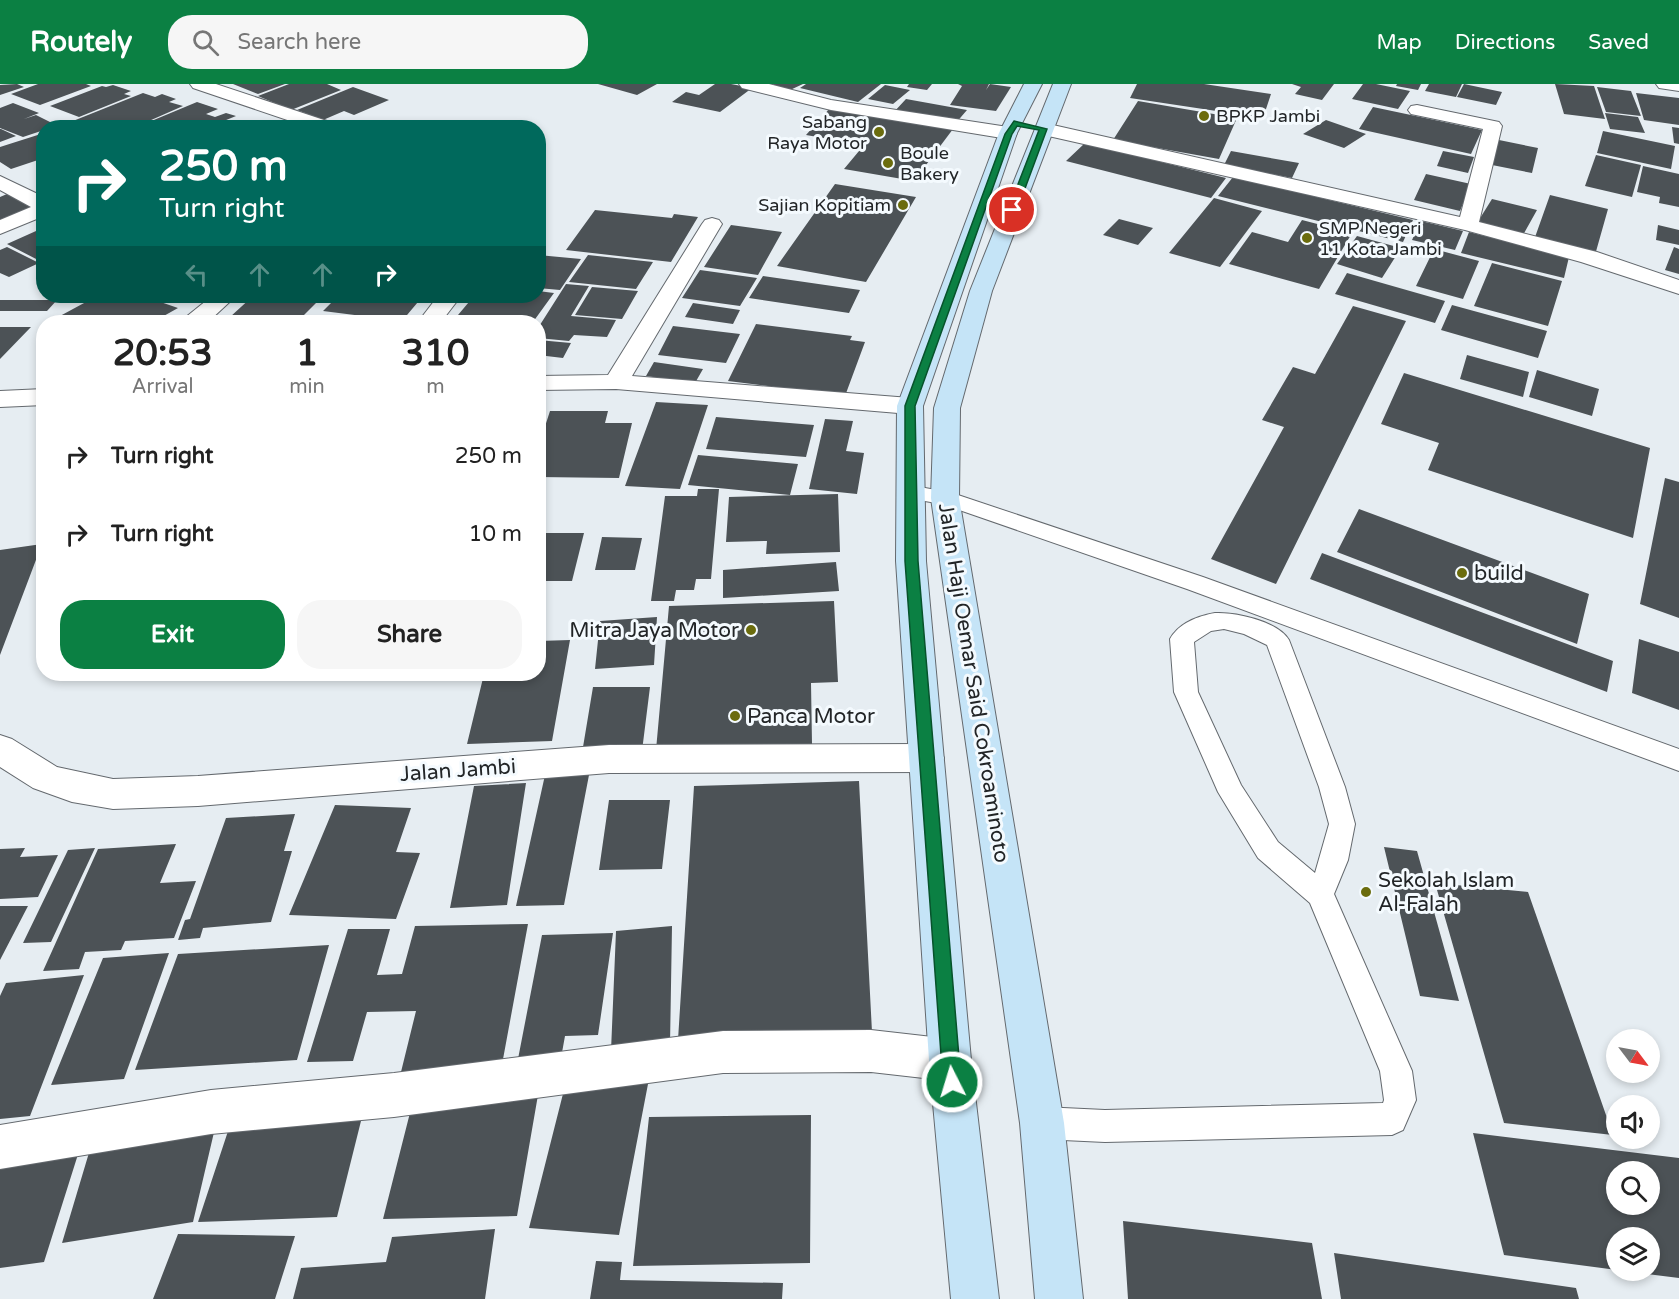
<!DOCTYPE html>
<html lang="en">
<head>
<meta charset="utf-8">
<style>
  body { margin:0; font-family:"Varela Round",sans-serif; background:#f6f6f6; color:#222; height:100vh; display:flex; flex-direction:column; font-size:22px; white-space:nowrap }
  * { box-sizing:border-box; margin:0 }
  p { font-size:20px; color:#767676 }
  .icon { flex:none; width:33px; height:33px; fill:none; stroke:currentColor; stroke-width:2; stroke-linecap:round; stroke-linejoin:round }
  .map { position:relative; flex:1; overflow:hidden }
  .side { position:absolute; left:36px; top:231px; width:510px; height:366px; display:flex; flex-direction:column; background:#fff; border-radius:24px; box-shadow:0 3px 9px #0003 }
  .side>* { flex:none }
  .hud { position:absolute; left:36px; top:36px; width:510px; height:183px; border-radius:24px; box-shadow:0 3px 9px #0003; background:#00695c; color:#fff; overflow:hidden }
  .needle { width:39px; rotate:122deg }
  .fabs { position:absolute; left:1606px; top:945px; display:grid; gap:12px }
  .fabs a { display:grid; place-items:center; width:54px; height:54px; border-radius:50%; background:#fff; box-shadow:0 3px 9px #0003; font-size:30px }
  .pin { position:absolute; display:grid; place-items:center; width:51px; height:51px; color:#fff; margin:-26px; border:3px solid #fff; border-radius:50%; box-shadow:0 2px 6px #0007 }
  .me { position:absolute; width:66px; margin:-33px; rotate:355deg; stroke-linejoin:round; filter:drop-shadow(0 0 4px #0008) }
  .turn { display:flex; align-items:center; gap:21px; height:126px; padding:0 24px; font-size:27px }
  .turn .icon { width:78px; height:78px; stroke-width:2.5 }
  .turn b { display:block; font-size:42px; line-height:51px }
  .lanes { display:flex; align-items:center; height:57px; padding:0 24px; background:#0003; justify-content:center; gap:30px; direction:ltr }
  .lanes .off { opacity:.35 }
  .eta { display:flex; justify-content:space-evenly; align-items:center; height:102px; text-align:center }
  .eta b { font-size:36px; font-weight:700; line-height:42px }
  .button { display:flex; gap:12px; margin-top:auto; padding:12px 24px }
  .button a { flex:1; height:69px; border-radius:24px; background:#0b8043; color:#fff; font-size:24px; font-weight:700; line-height:69px; text-align:center }
  .button a+a { background:#f6f6f6; color:#222 }
  ul { padding:0; list-style:none }
  li { display:flex; align-items:center; gap:18px; height:78px; padding:0 24px }
  li div { flex:1 }
  li b { display:block; font-size:22px }
  li em { font-style:normal }
  header { display:flex; align-items:center; gap:36px; box-sizing:border-box; height:84px; padding:0 30px; background:#0b8043; color:#fff }
  header strong { font-size:28px }
  nav { display:flex; gap:33px; margin-inline-start:auto; font-size:21px }
  .search { width:420px; height:54px; background:#f6f6f6; display:flex; align-items:center; gap:15px; box-sizing:border-box; padding:0 21px; border-radius:24px; color:#767676; font-size:22px }
  .map>svg:first-child { display:block }
  .building { fill:#4c5256; fill-rule:evenodd }
  .lines { fill:none; stroke-linecap:round; stroke-linejoin:round }
  .lane-casing { stroke:#64696e; stroke-width:2 }
  .street-casing { stroke:#64696e; stroke-width:2 }
  .secondary-casing { stroke:#64696e; stroke-width:2 }
  .lane { fill:#fff; fill-rule:evenodd }
  .street { fill:#fff; fill-rule:evenodd }
  .secondary { fill:#c5e4f7; fill-rule:evenodd }
  .route { fill:#0b8043; stroke:#07532c; stroke-width:1.5 }
  .poi-dot { fill:#6b6c0d; stroke:#f4fafe; stroke-width:2 }
  .labels { text-anchor:middle; stroke-width:6; stroke-linejoin:round; paint-order:stroke }
  .far-poi-label { font-size:18px; fill:#222527; stroke:#f4fafe; text-anchor:start }
  .poi-label { font-size:21px; fill:#222527; stroke:#f4fafe; text-anchor:start }
  .street-label { font-size:21px; fill:#222527; stroke:#f4fafe }
</style>
</head>
<body>
<header>
<strong>Routely</strong>
<div class="search"><svg class="icon" aria-label="search" viewBox="0 0 24 24"><circle cx="10" cy="10" r="6"/><path d="M15 15l6 6"/></svg>Search here</div>
<nav><a>Map</a><a>Directions</a><a>Saved</a></nav>
</header>
<div class="map">
<svg width="1679" height="1215" viewBox="0 0 1679 1215">
  <rect width="100%" height="100%" fill="#e6edf2"/>
  <path class="building" d="M17,0L24,3L0,11V1Z
    M38,0H86L91,2L40,21L11,10Z
    M233,0H285L258,10Z
    M289,0H327L341,6L291,26L258,12Z
    M598,0H657L637,11Z
    M715,0H731L752,4L720,28L672,18L686,8L699,11Z
    M774,0H803L790,6L772,2Z
    M806,0H881L858,18L800,4Z
    M909,0H932L927,6L907,3Z
    M958,0H989L986,6L990,0L1011,3L996,27L950,21L962,2Z
    M1137,0H1204L1271,10L1263,34L1130,14Z
    M1292,0H1334L1322,16L1295,10L1301,3Z
    M1363,0H1376L1410,7L1398,25L1352,15Z
    M1397,0H1421L1418,6L1396,2Z
    M1429,0H1462L1456,13L1425,7Z
    M1464,0L1502,8L1496,21L1457,13Z
    M1555,0L1594,2L1605,35L1564,30Z
    M113,1L131,7L124,10L131,12L79,33L50,22L102,2L106,3Z
    M885,1L910,6L893,20L868,15Z
    M353,3L389,16L354,31L344,27L323,36L297,26Z
    M1597,3L1631,7L1641,32L1606,28Z
    M143,9L155,13L162,10L176,15L169,18L183,22L133,44H92L73,37Z
    M1636,9L1679,14V41L1644,36Z
    M906,15L967,26L955,40L893,29Z
    M1138,17L1237,34L1219,75L1113,56Z
    M197,18L218,25L206,30L215,33L226,29L236,32L209,43H137Z
    M13,19L39,29L24,35L36,31L56,41L44,44V46L23,53L0,44V24Z
    M1373,23L1482,46L1471,70L1359,45Z
    M830,24L953,45L914,97L844,85L864,61L806,51Z
    M1605,29L1638,33L1645,49L1610,45Z
    M1326,36L1366,50L1344,64L1303,50Z
    M1672,43L1679,44V60L1674,59Z
    M0,45H1L16,52L0,58Z
    M1603,47L1675,62L1671,85L1597,69Z
    M44,49V74L11,85L0,78V63Z
    M1499,56L1538,64L1532,89L1492,81Z
    M1085,59L1226,94L1211,114L1066,77Z
    M1231,67L1299,79L1292,94L1224,81Z
    M1443,67L1474,73L1468,89L1437,82Z
    M1596,71L1641,81L1632,113L1585,102Z
    M1643,82L1679,90V123L1659,119L1660,113L1637,108Z
    M1426,90L1471,100L1460,127L1414,116Z
    M1233,93L1413,136L1403,158L1218,112Z
    M835,100L916,113L866,198L777,182Z
    M7,110L37,123L0,139V113Z
    M1550,111L1608,125L1595,171L1534,156Z
    M1214,114L1262,127L1220,183L1169,169Z
    M1492,115L1537,126L1523,151L1477,139Z
    M595,126L672,134L674,130L698,133L671,178L566,166Z
    M1119,135L1153,144L1138,161L1103,151Z
    M1302,136L1352,149L1319,205L1229,180L1252,148L1288,158Z
    M1421,137L1463,147L1455,166L1412,156Z
    M731,141L782,148L758,191L704,183Z
    M1658,141L1679,146V161L1656,156Z
    M36,147L44,151V175L40,177L7,160Z
    M1469,148L1569,173L1564,194L1461,169Z
    M1357,152L1401,164L1382,194L1337,180Z
    M7,163L39,179L9,193L0,189V166Z
    M1674,163L1679,165V190L1665,186Z
    M1434,165L1479,177L1463,215L1416,202Z
    M538,171L581,175L560,206L538,204Z
    M588,171L653,178L636,205L569,198Z
    M1492,179L1562,197L1548,242L1474,222Z
    M700,186L757,194L740,222L682,214Z
    M1347,189L1445,217L1435,239L1335,210Z
    M763,192L860,206L849,229L749,214Z
    M566,200L589,202L571,232L616,236L607,253L574,251L569,257L538,254V244Z
    M592,203L638,207L622,235L575,231Z
    M538,207L554,209L533,238L458,231L474,212H538Z
    M97,212H143L178,224L153,238H76L60,232Z
    M253,212H323L297,238H273L230,233Z
    M338,212H423L402,237L323,227Z
    M0,216H57L47,227H0Z
    M693,219L740,226L733,240L685,233Z
    M1452,221L1547,247L1538,274L1441,246Z
    M1353,222L1406,237L1276,500L1211,475L1284,343L1262,336L1293,283L1315,290Z
    M756,240L852,252L850,256L865,258L845,312L728,297Z
    M673,242L740,250L726,279L658,271Z
    M0,243H31L0,275Z
    M538,256L571,259L563,274L538,271Z
    M1467,271L1529,288L1523,313L1460,295Z
    M654,278L703,285L695,299L646,292Z
    M1537,286L1599,305L1592,332L1529,313Z
    M1404,289L1650,364L1633,454L1428,386L1439,359L1381,340Z
    M656,318L708,321L680,405L625,402Z
    M550,327H608L605,339H632L619,394L538,393V364Z
    M716,333L814,341L806,373L706,365Z
    M825,335L853,337L846,367L864,369L857,410L809,405Z
    M698,371L798,380L790,411L688,401Z
    M1665,394L1679,398V534L1640,520Z
    M698,405H719L711,495H696L694,506H676L674,517H651L665,412H697Z
    M838,410L840,468L766,470L767,457L726,458L729,413Z
    M1359,425L1589,510L1577,560L1337,468Z
    M538,449H584L572,497H538Z
    M602,453L642,454L635,486H595Z
    M42,460L0,571V466Z
    M1322,469L1613,577L1607,608L1310,495Z
    M836,478L839,507L723,514V486Z
    M834,517L838,598L811,599L812,660L656,666L669,522Z
    M657,533L654,581L595,585L600,537Z
    M1639,555L1679,568V626L1632,609Z
    M570,556L552,657L467,660L484,590H538V557Z
    M593,603H650L642,667L582,669Z
    M545,691H589L564,821L516,822Z
    M859,697L872,948L678,956L694,702Z
    M526,699L507,821L450,824L474,702Z
    M609,716H670L662,785L599,786Z
    M335,721L411,724L396,768L420,769L396,835L289,831Z
    M295,730L284,767H292L271,838L203,844L200,854L178,856L185,836L190,835L226,734Z
    M176,760L160,799L196,797L174,854L125,857L121,866L85,868L79,885L43,887L98,765Z
    M1384,763L1417,767L1459,917L1420,912Z
    M25,764L20,773L58,771L38,813L0,815V765Z
    M95,764L51,858L23,859L68,766Z
    M1435,799L1528,808L1613,1051L1504,1039Z
    M0,822H28L0,876Z
    M528,840L501,986L401,988L416,927L367,928L353,977L307,978L348,845H390L377,891L402,890L415,842Z
    M672,842L670,961L611,967L616,847Z
    M613,849L598,951L565,952L561,974L518,975L542,851Z
    M329,861L297,976L135,986L178,870Z
    M169,869L124,995L51,1001L103,874Z
    M84,891L30,1032L0,1035V912L6,899Z
    M567,994L648,1000L619,1151L529,1144Z
    M538,1011L517,1132L383,1135L414,1013Z
    M363,1029L337,1133L198,1138L232,1035Z
    M811,1031L810,1179L633,1182L649,1033Z
    M215,1044L193,1138L62,1159L91,1062Z
    M1473,1049L1679,1074V1194L1631,1188L1650,1186V1154H1617V1186L1504,1171ZM1617,1088H1650V1120H1617Z
    M80,1064L44,1178L0,1184V1075Z
    M1123,1137L1312,1159L1322,1215H1128Z
    M495,1145L485,1215H293L301,1184L386,1178L392,1153Z
    M178,1150L295,1152L275,1215H153Z
    M1334,1169L1576,1204L1579,1215H1341Z
    M596,1177L622,1178L620,1196L783,1199L782,1215H590Z"/>
  <g class="lines">
    <defs>
      <path id="lane" d="M909,401L952,409L1203,493L1679,665V687L1187,505L942,420L902,413L899,408L902,403Z
        M1215,529C1235,528 1278,537 1289,556L1345,703L1355,740L1348,776L1334,810L1412,987L1416,1016L1403,1046L1392,1051L1105,1058L1042,1055L1031,1050L1026,1039L1031,1028L1042,1023L1105,1026L1383,1019L1384,1016L1380,987L1310,819L1258,774L1218,708L1174,608L1170,555C1179,539 1198,532 1215,529ZM1224,545L1244,550L1267,561L1319,703L1329,740L1315,789L1278,758L1241,701L1198,608L1194,558L1211,547Z"/>
      <path id="street" d="M190,0H216L336,40L339,44H311L193,4Z
        M739,0H769L831,16L1008,43L1015,45L1017,49L1015,53L1008,55L831,26L742,4Z
        M1656,0H1679V7L1659,4Z
        M1417,21L1499,38L1502,42L1479,138L1597,168L1679,196V210L1581,178L1465,146L1044,51L1038,49L1035,45L1038,41L1044,39L1460,133L1483,45L1411,30L1408,26L1411,22Z
        M0,92L44,113V132L0,150V136L31,123L0,106Z
        M712,134L719,136L722,140L632,292L910,314L919,316L923,322L919,328L910,330L616,305L538,306V292L608,291L702,140L705,136Z
        M212,212H236L208,238H183L186,233Z
        M438,212H461L441,238H418Z
        M44,305V321L0,323V307Z
        M0,651L12,655L57,683L113,695L198,692L609,661L927,660L939,664L944,674L939,684L927,688L609,689L198,722L113,725L72,718L33,704L0,683Z
        M871,946L950,955L965,961L971,976L965,991L950,997L871,988L723,989L394,1033L211,1050L0,1085V1041L211,1006L394,989L723,947Z"/>
      <path id="secondary" d="M1024,0H1042L1017,49L923,322L926,477L971,976L999,1215H951L929,976L896,477L897,322L999,49Z
        M1053,0H1071L992,207L960,324L959,414L1064,1039L1083,1215H1035L1020,1039L931,414L934,324L970,207Z"/>
    </defs>
    <use href="#lane" class="lane-casing"/>
    <use href="#street" class="street-casing"/>
    <use href="#secondary" class="secondary-casing"/>
    <use href="#lane" class="lane"/>
    <use href="#street" class="street"/>
    <use href="#secondary" class="secondary"/>
  </g>
  <path class="route" d="M1014,37L1047,45L1017,126L1012,128L1008,126L1039,46L1017,42L1012,50L915,322L918,477L961,998L959,1004L952,1007L946,1004L943,998L905,477V322L1005,50Z"/>
  <g class="poi-dot">
    <circle cx="1204" cy="32" r="6"/>
    <circle cx="879" cy="48" r="6"/>
    <circle cx="888" cy="79" r="6"/>
    <circle cx="903" cy="121" r="6"/>
    <circle cx="1307" cy="154" r="6"/>
    <circle cx="1462" cy="489" r="6"/>
    <circle cx="751" cy="546" r="6"/>
    <circle cx="735" cy="632" r="6"/>
    <circle cx="1366" cy="808" r="6"/>
  </g>
  <g class="labels">
    <g class="far-poi-label">
      <text x="1216" y="38">BPKP Jambi</text>
      <text x="867" y="44" text-anchor="end">Sabang<tspan x="867" dy="21">Raya Motor</tspan></text>
      <text x="900" y="75">Boule<tspan x="900" dy="21">Bakery</tspan></text>
      <text x="891" y="127" text-anchor="end">Sajian Kopitiam</text>
      <text x="1319" y="150">SMP Negeri<tspan x="1319" dy="21">11 Kota Jambi</tspan></text>
    </g>
    <g class="poi-label">
      <text x="1474" y="496">build</text>
      <text x="739" y="553" text-anchor="end">Mitra Jaya Motor</text>
      <text x="747" y="639">Panca Motor</text>
      <text x="1378" y="803">Sekolah Islam<tspan x="1378" dy="24">Al-Falah</tspan></text>
    </g>
    <g class="street-label">
      <text transform="translate(974 599) rotate(81)" y="7">Jalan Haji Oemar Said Cokroaminoto</text>
      <text transform="translate(458 686) rotate(-4)" y="7">Jalan Jambi</text>
    </g>
  </g>
</svg>
<div class="fabs">
<a><svg class="needle" viewBox="-14 -14 28 28"><path d="M0-13l5 13h-10z" fill="#e53935"/><path d="M0 13l5-13h-10z" fill="#767676"/></svg></a>
<a><svg class="icon" aria-label="sound" viewBox="0 0 24 24"><path d="M4 9h4l5-4v14l-5-4H4zM17 9q2 3 0 6"/></svg></a>
<a><svg class="icon" aria-label="search" viewBox="0 0 24 24"><circle cx="10" cy="10" r="6"/><path d="M15 15l6 6"/></svg></a>
<a><svg class="icon" aria-label="layers" viewBox="0 0 24 24"><path d="M12 4l9 5-9 5-9-5zM3 14l9 5 9-5"/></svg></a>
</div>
<div class="pin" style="left:1012px;top:126px;background:#d93025"><svg class="icon" aria-label="arrive" viewBox="0 0 24 24"><path d="M6 21V4h12l-3 4 3 4H6"/></svg></div>
<svg class="me" style="left:952px;top:998px" viewBox="-20 -20 40 40"><circle r="17" fill="#0b8043" stroke="#fff" stroke-width="3"/><path d="M0-11L8 9 0 5-8 9z" fill="#fff"/></svg>
<div class="hud">
<div class="turn"><svg class="icon" aria-label="right" viewBox="0 0 24 24"><path d="M7 20v-9h11M14 6l5 5-5 5"/></svg><div><b>250 m</b>Turn right</div></div>
<div class="lanes"><svg class="icon off" aria-label="left" viewBox="0 0 24 24"><path d="M17 20v-9H6M10 6l-5 5 5 5"/></svg><svg class="icon off" aria-label="ahead" viewBox="0 0 24 24"><path d="M12 20V5M6 11l6-6 6 6"/></svg><svg class="icon off" aria-label="ahead" viewBox="0 0 24 24"><path d="M12 20V5M6 11l6-6 6 6"/></svg><svg class="icon" aria-label="right" viewBox="0 0 24 24"><path d="M7 20v-9h11M14 6l5 5-5 5"/></svg></div>
</div>
<section class="side">
<div class="eta">
<div><b>20:53</b><p>Arrival</p></div>
<div><b>1</b><p>min</p></div>
<div><b>310</b><p>m</p></div>
</div>
<ul>
<li><svg class="icon" aria-label="right" viewBox="0 0 24 24"><path d="M7 20v-9h11M14 6l5 5-5 5"/></svg><div><b>Turn right</b></div><em>250 m</em></li>
<li><svg class="icon" aria-label="right" viewBox="0 0 24 24"><path d="M7 20v-9h11M14 6l5 5-5 5"/></svg><div><b>Turn right</b></div><em>10 m</em></li>
</ul>
<div class="button"><a>Exit</a><a>Share</a></div>
</section>
</div>
</body>
</html>
